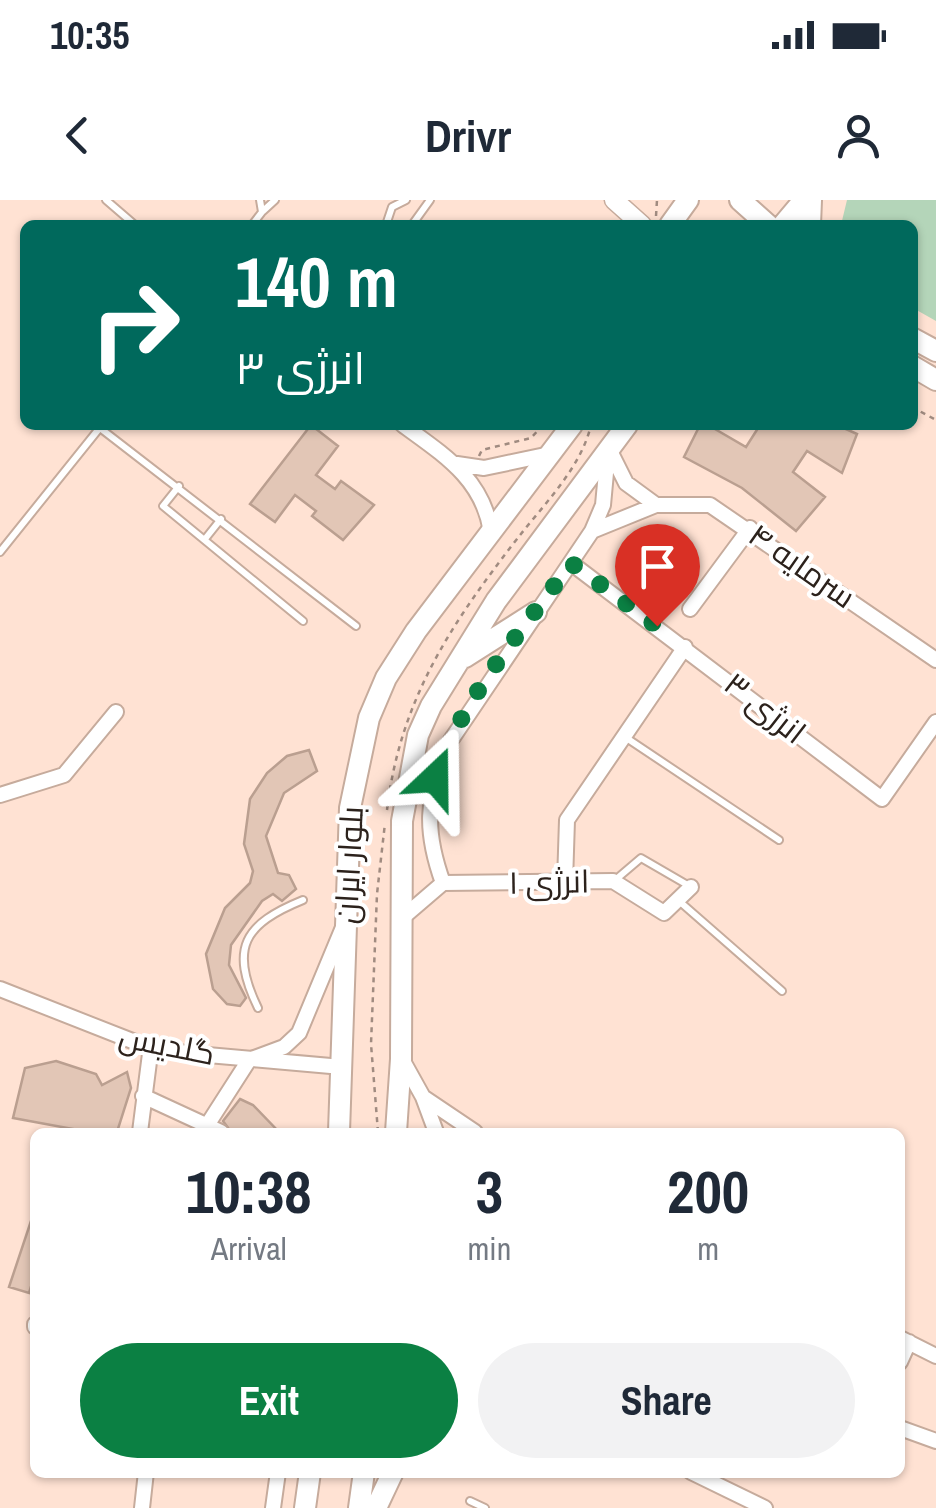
<!DOCTYPE html>
<html lang="en">
<head>
<meta charset="utf-8">
<style>
  body { margin:0; font-family:"Archivo Narrow",Cairo,sans-serif; background:#f2f2f3; color:#1f2937; height:100vh; display:flex; flex-direction:column; font-size:38px; white-space:nowrap }
  * { box-sizing:border-box; margin:0 }
  p { font-size:32px; color:#747a83 }
  .icon { flex:none; width:55px; height:55px; fill:none; stroke:currentColor; stroke-width:2; stroke-linecap:round; stroke-linejoin:round }
  .map { position:relative; flex:1; overflow:hidden }
  .sheet { position:absolute; left:30px; top:928px; width:875px; height:350px; display:flex; flex-direction:column; background:#fff; border-radius:15px; box-shadow:0 2px 8px #0004 }
  .sheet>* { flex:none }
  .top-card { position:absolute; left:20px; top:20px; width:898px; height:210px; border-radius:15px; box-shadow:0 2px 8px #0004; background:#00695c; color:#fff; overflow:hidden }
  .pin { position:absolute; display:grid; place-items:center; width:85px; height:85px; color:#fff; margin:-102px -42px; border-radius:50% 50% 50% 0; rotate:-45deg; box-shadow:0 0 10px #0007 }
  .pin .icon { rotate:45deg }
  .me { position:absolute; width:110px; margin:-55px; rotate:23deg; stroke-linejoin:round; filter:drop-shadow(0 0 8px #0008) }
  .turn { display:flex; align-items:center; gap:35px; height:210px; padding:0 50px; font-size:45px }
  .turn .icon { width:130px; height:130px; stroke-width:2.5 }
  .turn b { display:block; font-size:70px; line-height:85px }
  .eta { display:flex; justify-content:space-evenly; align-items:center; height:170px; text-align:center }
  .eta b { font-size:60px; font-weight:700; line-height:70px }
  .button { display:flex; gap:20px; margin-top:auto; padding:20px 50px }
  .button a { flex:1; height:115px; border-radius:60px; background:#0b8043; color:#fff; font-size:40px; font-weight:700; line-height:115px; text-align:center }
  .button a+a { background:#f2f2f3; color:#1f2937 }
  .status { display:flex; justify-content:space-between; align-items:center; height:70px; padding:0 50px; background:#fff; direction:ltr }
  .status svg { height:28px; fill:currentColor }
  header { display:flex; justify-content:space-between; align-items:center; height:130px; padding:0 50px; background:#fff; font-size:45px; font-weight:700 }
  .map>svg:first-child { display:block }
  .green { fill:#b4d5b9 }
  .building { fill:#e2c6b6; stroke:#ba9f90; stroke-width:2.5 }
  .lines { fill:none; stroke-linecap:round; stroke-linejoin:round }
  .lane-casing { stroke:#c6ab9c; stroke-width:10 }
  .street-casing { stroke:#c6ab9c; stroke-width:18 }
  .secondary-casing { stroke:#c6ab9c; stroke-width:21 }
  .primary-casing { stroke:#c6ab9c; stroke-width:24 }
  .path { stroke:#a08b80; stroke-width:2.5; stroke-dasharray:5 5; stroke-linecap:butt }
  .lane { stroke:#fff; stroke-width:6 }
  .street { stroke:#fff; stroke-width:14 }
  .secondary { stroke:#fff; stroke-width:18 }
  .primary { stroke:#fff; stroke-width:20 }
  .route { stroke:#0b8043; stroke-width:18; stroke-dasharray:0 32.4 }
  .labels { text-anchor:middle; stroke-width:8; stroke-linejoin:round; paint-order:stroke }
  .street-label { font-size:32px; fill:#2c221c; stroke:#fff }
</style>
</head>
<body>
<div class="status"><b>10:35</b><svg viewBox="0 0 49 12"><path d="M0 12V9h3v3zM5 12V6h3v6zM10 12V3h3v9zM15 12V0h3v12zM26 1h20v11H26zM47 4h2v5h-2z"/></svg></div>
<header><svg class="icon" aria-label="back" viewBox="0 0 24 24"><path d="M15 5l-7 7 7 7"/></svg>Drivr<svg class="icon" aria-label="person" viewBox="0 0 24 24"><circle cx="12" cy="8" r="4"/><path d="M4 21q1-7 8-7t8 7"/></svg></header>
<div class="map">
<svg width="936" height="1308" viewBox="0 0 936 1308">
  <rect width="100%" height="100%" fill="#ffe2d3"/>
  <path class="green" d="M847,0H936V121L913,108L912,25H841Z"/>
  <path class="building" d="M311,225L338,246L316,275L335,289L341,281L374,305L343,340L312,316L316,311L295,295L275,322L250,304Z
    M700,225H708L746,247L760,225H837L857,234L842,273L807,251L793,272L825,297L796,331L742,288L684,257Z
    M309,550L317,571L284,593L266,636L278,673L289,675L296,689L282,701L273,694L262,701L231,745L229,765L246,798L240,806L227,804L213,789L206,754L225,708L250,683L253,671L244,644L250,599L267,573L287,556Z
    M56,861L96,874L102,885L127,872L131,888L117,932H89L13,918L25,868Z
    M240,899L253,905L279,932H231L223,921Z
    M33,1015L35,1074L29,1093L9,1087Z"/>
  <g class="lines">
    <defs>
      <path id="lane" d="M106,0L135,25
        M263,11L275,0
        M252,25L262,12L260,0
        M386,25L392,7L406,0
        M412,25L430,0
        M100,228L356,426
        M179,286L163,306L303,421
        M205,339L221,319
        M0,352L102,225
        M625,537L779,640
        M614,681L641,658L691,687
        M679,701L782,791
        M258,808C229,748 244,724 303,700
        M470,1301L485,1308"/>
      <path id="street" d="M403,225C444,255 483,279 491,332
        M609,249L626,283L656,305
        M457,264L484,268L550,254
        M592,331L656,305H710L936,460
        M571,363L882,599L936,522
        M690,409L750,328
        M0,595L64,575L116,512
        M565,682L567,620L685,447
        M443,683C424,630 427,602 445,549L592,331L603,305L608,251
        M401,719L443,683L613,681L664,713L691,687
        M0,789L140,844L185,853L342,867
        M403,861L423,897L436,932
        M143,896L221,932
        M423,897L475,932
        M206,927L249,860L284,847L299,833L344,725
        M140,932L151,846
        M35,1124V1127
        M900,1138L936,1156
        M900,1162L909,1142
        M900,1228L936,1241
        M691,1272L765,1308
        M142,1308L146,1272
        M273,1308L278,1272"/>
      <path id="secondary" d="M614,0L642,25"/>
      <path id="primary" d="M740,0L768,25
        M670,25L688,0
        M783,25L804,0
        M810,25L811,0
        M912,138L936,151
        M912,166L936,180
        M465,457L536,412
        M339,932L350,608L369,518L386,478L416,431L572,225
        M396,932L401,859L402,621L418,535L431,506L496,401L627,225
        M305,1308L310,1272
        M359,1308L364,1272
        M376,1308L393,1272"/>
    </defs>
    <use href="#lane" class="lane-casing"/>
    <use href="#street" class="street-casing"/>
    <use href="#secondary" class="secondary-casing"/>
    <use href="#primary" class="primary-casing"/>
    <path class="path" d="M656,16L657,0
      M912,207L936,220
      M479,256L482,250L531,238L543,225
      M387,610C400,500 451,424 517,339C544,304 581,268 591,225
      M378,932L371,844L377,694L385,623"/>
    <use href="#lane" class="lane"/>
    <use href="#street" class="street"/>
    <use href="#secondary" class="secondary"/>
    <use href="#primary" class="primary"/>
  </g>
  <g class="lines">
    <path class="route" d="M435,578C461,499 523,430 571,363L657,426"/>
  </g>
  <g class="labels">
    <g class="street-label">
      <text transform="translate(802 366) rotate(35)" y="11">سرمایه ۴</text>
      <text transform="translate(765 508) rotate(38)" y="11">انرژی ۳</text>
      <text transform="translate(349 665) rotate(-87)" y="11">بلوار ایران</text>
      <text transform="translate(549 682) rotate(-1)" y="11">انرژی ۱</text>
      <text transform="translate(167 845) rotate(11)" y="11">گلدیس</text>
    </g>
  </g>
</svg>
<div class="pin" style="left:657px;top:426px;background:#d93025"><svg class="icon" aria-label="arrive" viewBox="0 0 24 24"><path d="M6 21V4h12l-3 4 3 4H6"/></svg></div>
<svg class="me" style="left:435px;top:578px" viewBox="-20 -20 40 40"><path d="M0-17L14 15 0 8-14 15z" fill="#0b8043" stroke="#fff" stroke-width="4"/></svg>
<div class="top-card">
<div class="turn"><svg class="icon" aria-label="right" viewBox="0 0 24 24"><path d="M7 20v-9h11M14 6l5 5-5 5"/></svg><div><b>140 m</b>انرژی ۳</div></div>
</div>
<section class="sheet">
<div class="eta">
<div><b>10:38</b><p>Arrival</p></div>
<div><b>3</b><p>min</p></div>
<div><b>200</b><p>m</p></div>
</div>
<div class="button"><a>Exit</a><a>Share</a></div>
</section>
</div>
</body>
</html>
